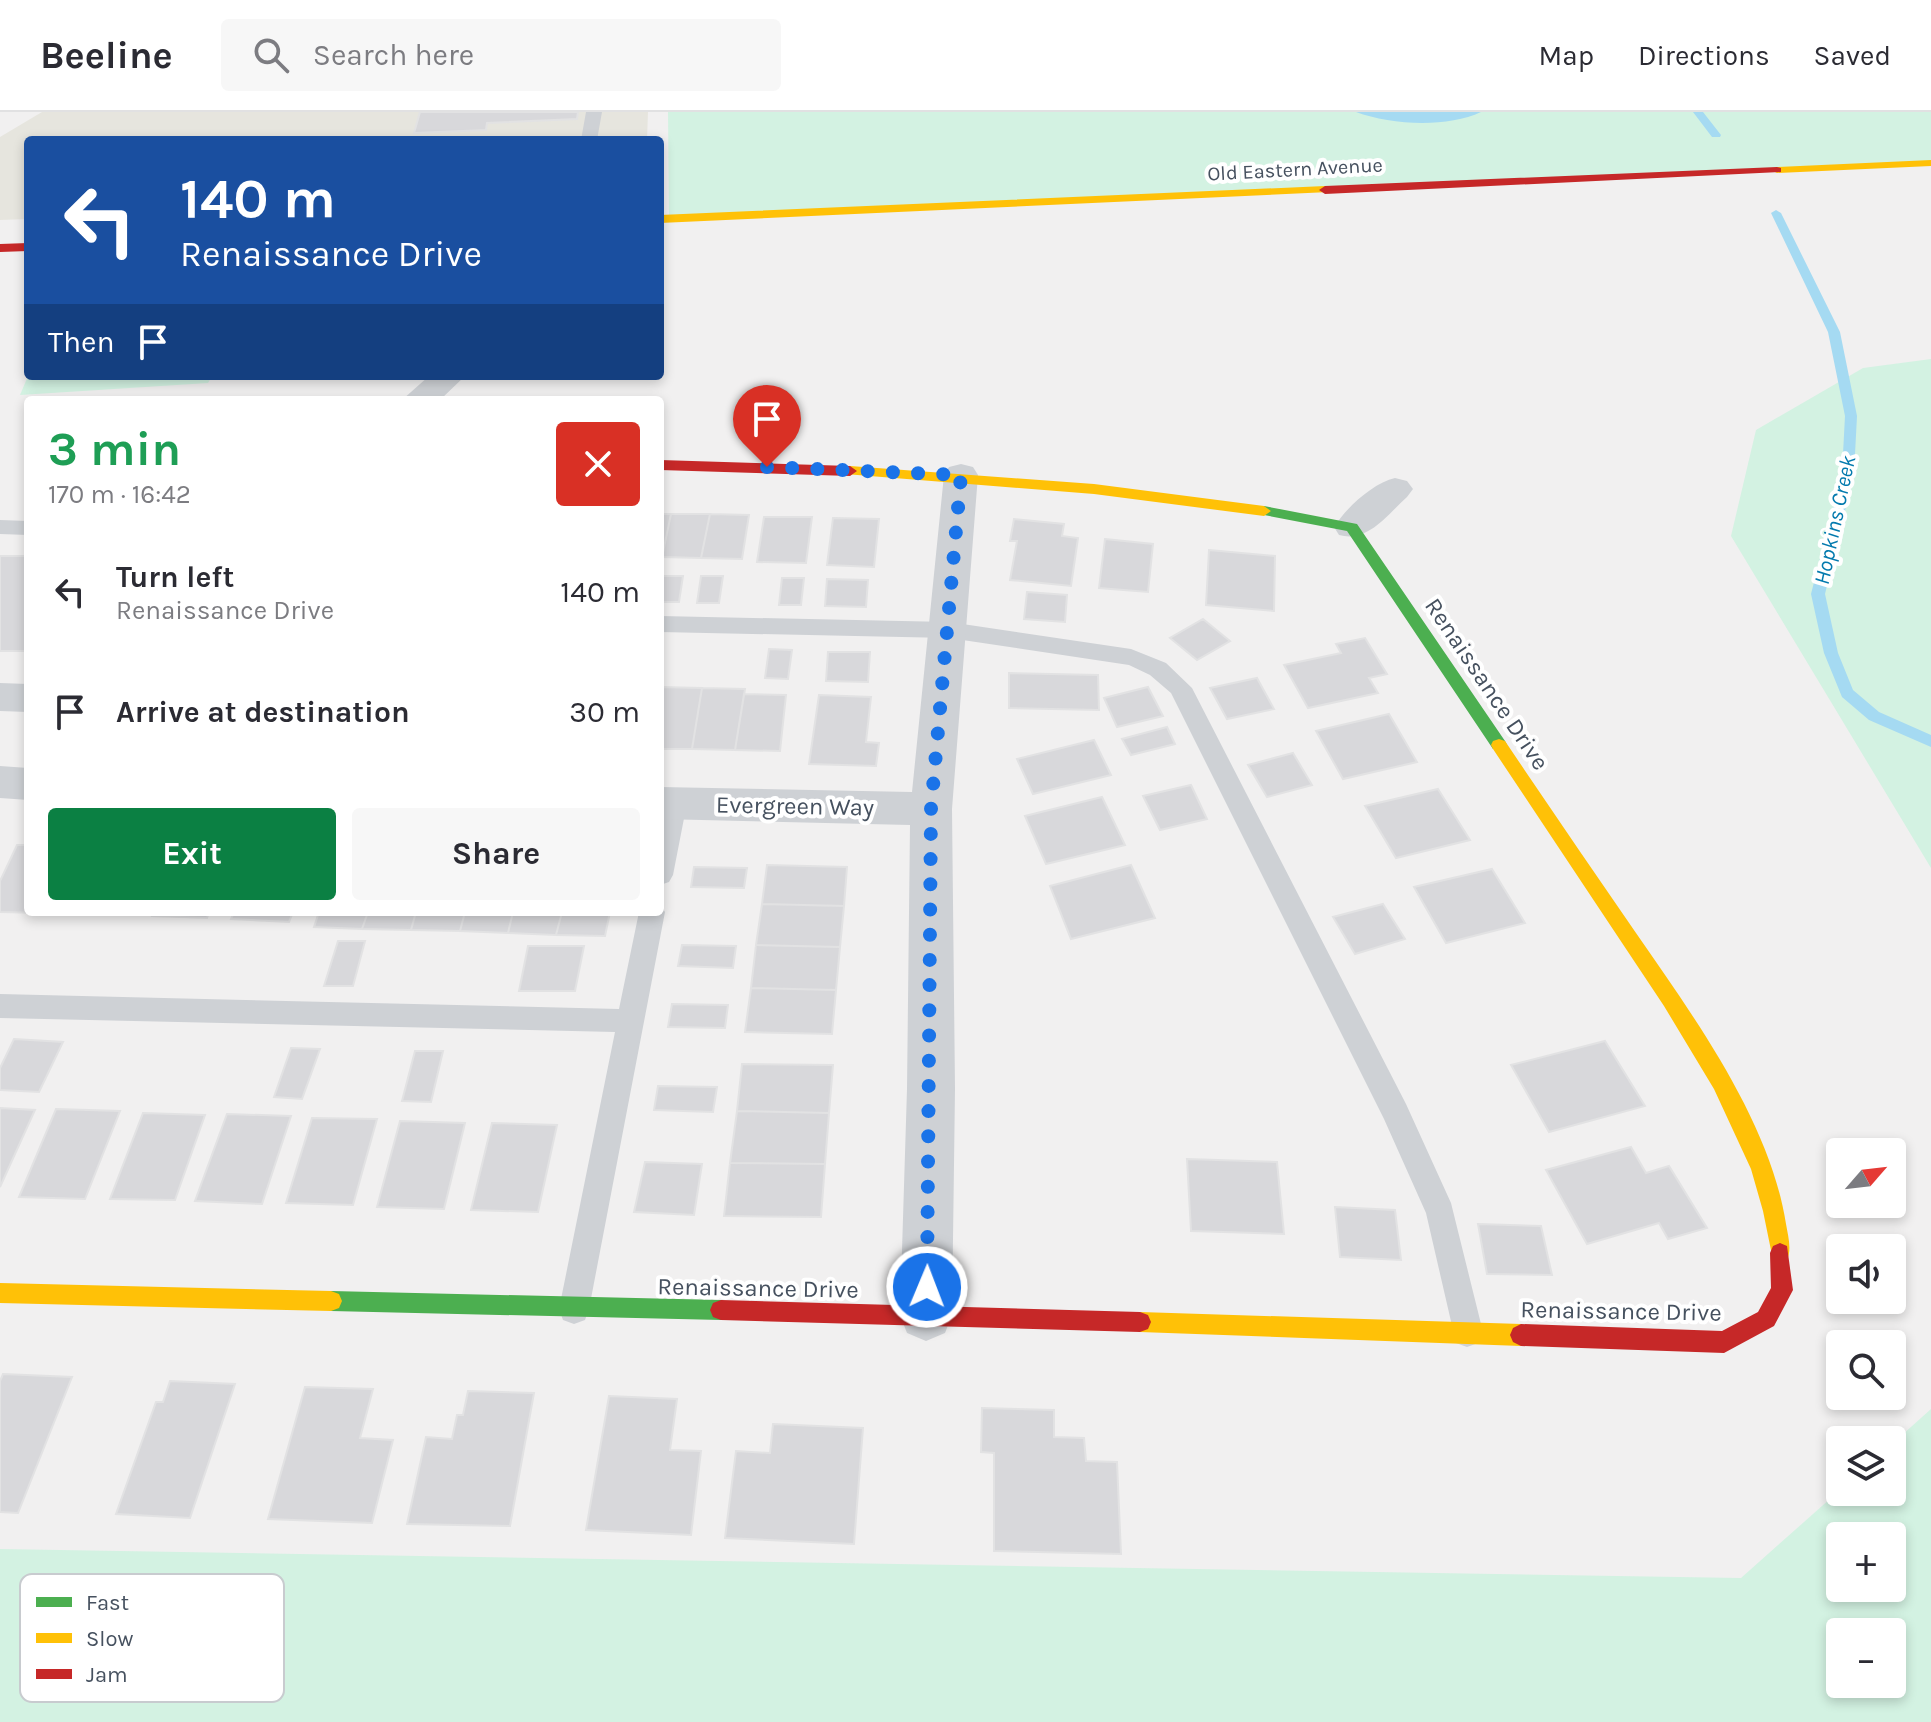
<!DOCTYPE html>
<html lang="en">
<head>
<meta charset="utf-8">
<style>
  body { margin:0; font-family:Karla,sans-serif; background:#f7f7f7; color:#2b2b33; height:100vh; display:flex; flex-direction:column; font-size:30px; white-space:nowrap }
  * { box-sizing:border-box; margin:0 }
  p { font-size:26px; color:#7c7c81 }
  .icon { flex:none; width:44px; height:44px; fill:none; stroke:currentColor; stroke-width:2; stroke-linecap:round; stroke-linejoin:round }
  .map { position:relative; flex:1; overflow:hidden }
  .panel { position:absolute; left:24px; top:284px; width:640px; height:520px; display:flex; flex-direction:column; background:#fff; border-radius:8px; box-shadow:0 4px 12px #0003 }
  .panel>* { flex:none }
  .hud { position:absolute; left:24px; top:24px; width:640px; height:244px; border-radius:8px; box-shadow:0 4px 12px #0003; background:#1a4fa0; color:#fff; overflow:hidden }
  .needle { width:52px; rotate:62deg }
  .controls { position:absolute; left:1826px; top:1026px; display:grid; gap:16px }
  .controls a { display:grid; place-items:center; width:80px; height:80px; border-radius:8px; background:#fff; box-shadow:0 4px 12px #0003; font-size:40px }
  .pin { position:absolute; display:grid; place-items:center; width:68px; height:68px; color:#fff; margin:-82px -34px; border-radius:50% 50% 50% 0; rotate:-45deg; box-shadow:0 0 8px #0007 }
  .pin .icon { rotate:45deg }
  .me { position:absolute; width:88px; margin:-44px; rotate:1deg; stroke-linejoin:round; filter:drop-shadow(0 0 6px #0008) }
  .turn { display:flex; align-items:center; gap:28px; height:168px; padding:0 24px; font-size:36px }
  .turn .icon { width:104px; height:104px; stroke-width:2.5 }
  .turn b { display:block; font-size:56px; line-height:68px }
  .then { display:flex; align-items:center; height:76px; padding:0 24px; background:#0003; gap:16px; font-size:30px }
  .round { display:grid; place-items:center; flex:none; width:84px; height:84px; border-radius:8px; background:#f7f7f7 }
  .overview { display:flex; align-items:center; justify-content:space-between; height:136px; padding:0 24px }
  h1 { font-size:48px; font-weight:700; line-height:60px; color:#1e9e55 }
  .button { display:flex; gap:16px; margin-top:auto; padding:16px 24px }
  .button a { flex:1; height:92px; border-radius:8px; background:#0b8043; color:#fff; font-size:32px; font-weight:700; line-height:92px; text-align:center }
  .button a+a { background:#f7f7f7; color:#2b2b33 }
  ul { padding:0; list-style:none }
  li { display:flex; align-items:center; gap:24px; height:120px; padding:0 24px }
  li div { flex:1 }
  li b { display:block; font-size:30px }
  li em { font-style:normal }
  header { display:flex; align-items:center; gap:48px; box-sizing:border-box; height:112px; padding:0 40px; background:#fff; border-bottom:2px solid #e1e1e2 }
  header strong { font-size:38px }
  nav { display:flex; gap:44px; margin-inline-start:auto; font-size:28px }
  .search { width:560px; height:72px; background:#f7f7f7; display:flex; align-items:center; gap:20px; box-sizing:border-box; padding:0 28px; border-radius:8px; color:#7c7c81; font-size:30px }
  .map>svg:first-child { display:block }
  .commercial { fill:#e6e5de }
  .green { fill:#d3f2e2; fill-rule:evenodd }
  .water { fill:#a5daf2 }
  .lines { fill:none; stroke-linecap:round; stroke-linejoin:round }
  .stream { fill:#a5daf2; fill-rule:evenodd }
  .building { fill:#d8d8db; stroke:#e2e2e3; stroke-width:2 }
  .lane { fill:#ced1d5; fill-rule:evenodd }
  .street { fill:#ced1d5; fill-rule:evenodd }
  .fast { fill:#4caf50; fill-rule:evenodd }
  .slow { fill:#ffc107; fill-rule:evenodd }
  .jam { fill:#c62828; fill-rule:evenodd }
  .route { stroke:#1a73e8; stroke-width:14; stroke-dasharray:0 25.2 }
  .labels { text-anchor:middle; stroke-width:8; stroke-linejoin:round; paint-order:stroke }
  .far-street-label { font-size:20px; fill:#46515f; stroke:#fff }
  .far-water-label { font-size:22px; font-style:italic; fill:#037aae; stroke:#fff }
  .street-label { font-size:24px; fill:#46515f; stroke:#fff }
  .key { fill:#fff; stroke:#c8cbcf; stroke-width:2 }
  .key-label { font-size:22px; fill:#46515f }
</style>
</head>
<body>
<header>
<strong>Beeline</strong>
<div class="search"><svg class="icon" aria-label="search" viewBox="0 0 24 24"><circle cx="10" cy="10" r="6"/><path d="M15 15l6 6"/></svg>Search here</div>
<nav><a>Map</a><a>Directions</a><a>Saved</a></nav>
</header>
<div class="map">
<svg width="1931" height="1610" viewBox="0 0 1931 1610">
  <rect width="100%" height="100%" fill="#f1f0f0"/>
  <path class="commercial" d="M42,0H648L647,28H28V107L0,108V25Z"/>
  <path class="green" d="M668,0H1931V51L669,107Z
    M1931,247V756L1731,424L1756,318L1863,256Z
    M28,264H212L208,271L20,283Z
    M1931,1297V1610H0V1437L1741,1466L1840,1378L1892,1380V1332ZM1840,1424H1892V1476H1840ZM1840,1520H1892V1572H1840Z"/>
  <path class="water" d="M1356,0H1481C1447,16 1391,13 1356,0Z"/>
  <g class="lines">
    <path class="stream" d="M1693,0H1703L1721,23L1720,25H1712Z
      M1776,98L1781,101L1840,220L1857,304L1854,361L1825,482L1838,541L1853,578L1879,600L1931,623V635L1869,608L1842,585L1824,541L1811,482L1842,361L1845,304L1828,220L1771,101Z"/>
  </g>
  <path class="building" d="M420,0H578L577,7L487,11L486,18L414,21Z
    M660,402H671L662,445H660Z
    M671,402H710L701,446L662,445Z
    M710,402L749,403L742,447L701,446Z
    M764,405H812L806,451L757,450Z
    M833,406L879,407L874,455L827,453Z
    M1014,407L1064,412L1062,424L1078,426L1071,474L1010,468L1017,429H1010Z
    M1105,427L1153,432L1148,480L1099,476Z
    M1209,438L1275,444L1274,499L1206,493Z
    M0,444H28V539H0Z
    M661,464H683L679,490H660Z
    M701,464H723L719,491H697Z
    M782,466H804L801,493H779Z
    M827,467L868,468L866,495L825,494Z
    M1027,480L1067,483L1065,510L1024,507Z
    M1203,507L1230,529L1197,548L1170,526Z
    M1365,526L1387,562L1369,566L1378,581L1308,596L1284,553L1341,541L1336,532Z
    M769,537L792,538L788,567L765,566Z
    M828,540H870L868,570L826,569Z
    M1009,561L1098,563L1099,598L1009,596Z
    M1257,566L1274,597L1227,607L1210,576Z
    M660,575L702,576L692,637H660Z
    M1148,575L1163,604L1117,615L1104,586Z
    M702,576L745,577L735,638L692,637Z
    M744,582L786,583L780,639L735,638Z
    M819,583L871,585L866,630L879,631L876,654L809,652Z
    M1389,602L1417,650L1343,667L1316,619Z
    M1167,615L1175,632L1131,643L1122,627Z
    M1094,628L1111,663L1033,682L1017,647Z
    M1293,641L1312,673L1267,685L1248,653Z
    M1191,673L1207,707L1160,718L1143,684Z
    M1438,677L1470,728L1396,746L1365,694Z
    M1102,685L1125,733L1046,752L1025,704Z
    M17,733H28V800L43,801L0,800V769Z
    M767,753L847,755L844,794L762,792Z
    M1131,753L1155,806L1071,827L1050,774Z
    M694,755L747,756L744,776L691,775Z
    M1492,757L1525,811L1446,831L1414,775Z
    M762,792L844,794L840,835L756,833Z
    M1383,792L1405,827L1355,842L1333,805Z
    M153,800H209L207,806L152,804Z
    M234,800H293L289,810L231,807Z
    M319,800H368L362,817L314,815Z
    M368,800H416L411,818L362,817Z
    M416,800H465L460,819L411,818Z
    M465,800H513L508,821L460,819Z
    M513,800H562L556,823L508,821Z
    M562,800H610L605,824L556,823Z
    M338,829H365L353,874H324Z
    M682,833L736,834L733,856L678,854Z
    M756,833L840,835L836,878L751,876Z
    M528,834H584L575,879H519Z
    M751,876L836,878L832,922L745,920Z
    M672,892L728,893L725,916L668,915Z
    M14,927L63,930L39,980L0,978V956Z
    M1605,929L1645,994L1549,1020L1511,953Z
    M291,936L320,937L302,987L274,985Z
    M415,939H443L431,990L402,989Z
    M742,952L833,953L829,1001L737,999Z
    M658,974L717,975L713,1000L654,998Z
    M0,996L35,998L0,1075Z
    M56,997L120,999L85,1087L19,1085Z
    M737,999L829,1001L825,1052L730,1051Z
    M143,1001L205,1003L175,1088L110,1087Z
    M227,1002L291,1004L262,1092L195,1089Z
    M312,1006L377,1007L353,1093L286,1091Z
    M400,1009L465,1011L444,1097L377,1095Z
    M492,1011L557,1013L538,1100L471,1098Z
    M1631,1035L1646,1061L1669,1054L1707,1116L1668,1127L1659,1111L1587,1132L1546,1058Z
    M1187,1047L1277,1050L1284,1122L1191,1119Z
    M645,1050L702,1052L694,1103L634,1100Z
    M730,1051L825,1052L821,1105L724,1104Z
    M1335,1095L1395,1098L1401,1148L1340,1145Z
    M1478,1112L1541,1114L1552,1163L1487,1162Z
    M3,1262L72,1265L18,1401L0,1400V1269Z
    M170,1269L235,1272L190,1406L116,1402L156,1290H163Z
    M305,1275L373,1277L360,1326L393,1328L372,1411L268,1407Z
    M468,1279L534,1281L510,1414L407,1412L426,1325L452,1327L457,1303H463Z
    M609,1284L677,1287L670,1338L701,1339L691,1423L586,1418Z
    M982,1296L1054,1298V1325L1084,1326L1086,1349L1117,1350L1121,1442L994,1439V1341L981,1340Z
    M773,1312L863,1316L854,1432L725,1426L736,1339L770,1341Z"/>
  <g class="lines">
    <path class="lane" d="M586,0H602L597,28H581Z
      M0,408L28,409V423L0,422Z
      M660,504L949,510L1131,537L1166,551L1192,576L1406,992L1451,1091L1483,1220L1478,1231L1467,1235L1456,1231L1426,1101L1384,1007L1171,581L1150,563L1129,553L949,526L660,520Z
      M675,681L684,684L687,691L673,763L669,770L660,773V704L666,684Z
      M660,792L665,800L589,1197L585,1208L574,1212L563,1208L559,1197L615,920L0,906V882L619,897L639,800H660Z"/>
    <path class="street" d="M429,264H465L440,288H402Z
      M961,352L973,355L978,363L952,697L955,977L952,1203L945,1221L926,1229L907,1221L900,1203L907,977L910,713L660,707V675L912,680L944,363L949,355Z
      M1395,366L1407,369L1413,377L1407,385C1387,403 1368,431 1339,423L1334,415C1346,396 1373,371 1395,366Z
      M0,571L28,572V600L0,599Z
      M0,654L28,656V688L0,686Z"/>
    <path class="fast" d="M1264,394L1357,412L1505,629L1507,633L1505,637H1493L1347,419L1259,402L1257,399Z
      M331,1179L721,1188L729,1191L732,1198L729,1205L721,1208L331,1199L323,1196L320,1189L323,1182Z"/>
    <path class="slow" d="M1931,48V54L1777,61L1771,58L1777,55Z
      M1325,74L1331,78L1329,80L660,111V103Z
      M850,354L1094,372L1264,394L1271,399L1264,404L1094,382L845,362L843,359Z
      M1499,627L1505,629C1548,693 1592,757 1636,821C1694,905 1770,1009 1786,1112C1788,1124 1792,1137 1787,1148L1780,1151L1773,1148L1763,1099L1751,1057L1714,977L1664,894L1493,637L1491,633L1493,629Z
      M0,1171L331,1179L339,1182L342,1189L339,1196L331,1199L0,1191Z
      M1140,1200L1521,1212L1529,1216L1532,1223L1529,1230L1521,1234L1140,1220L1132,1217L1129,1210L1132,1203Z"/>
    <path class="jam" d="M1777,55L1781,56V60L1325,82L1319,78L1325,74Z
      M28,131V139L0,140V132Z
      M660,348L850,354L857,359L850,364L660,358Z
      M1780,1131L1787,1134L1793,1178L1774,1214L1724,1241L1521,1234L1513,1230L1510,1223L1513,1216L1521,1212L1722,1219L1758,1200L1771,1176L1770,1141L1773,1134Z
      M721,1188L1140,1200L1148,1203L1151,1210L1148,1217L1140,1220L721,1208L713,1205L710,1198L713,1191Z"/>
  </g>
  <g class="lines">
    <path class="route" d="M767,355L961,363L931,697L927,1175"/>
  </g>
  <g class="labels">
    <g class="far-street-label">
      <text transform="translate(1295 57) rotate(-3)" y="7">Old Eastern Avenue</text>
    </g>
    <g class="far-water-label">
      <text transform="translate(1834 408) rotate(-78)" y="8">Hopkins Creek</text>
    </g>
    <g class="street-label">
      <text transform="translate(1487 572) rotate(56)" y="8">Renaissance Drive</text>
      <text transform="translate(795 694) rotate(1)" y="8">Evergreen Way</text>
      <text transform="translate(758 1176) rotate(1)" y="8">Renaissance Drive</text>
      <text transform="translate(1621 1199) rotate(1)" y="8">Renaissance Drive</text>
    </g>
  </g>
  <rect x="20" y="1462" width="264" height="128" rx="12" class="key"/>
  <rect x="36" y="1485" width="36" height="10" fill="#4caf50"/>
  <rect x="36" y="1521" width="36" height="10" fill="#ffc107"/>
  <rect x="36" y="1557" width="36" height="10" fill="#c62828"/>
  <g class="key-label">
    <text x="86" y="1498">Fast</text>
    <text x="86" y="1534">Slow</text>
    <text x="86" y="1570">Jam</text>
  </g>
</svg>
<div class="controls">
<a><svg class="needle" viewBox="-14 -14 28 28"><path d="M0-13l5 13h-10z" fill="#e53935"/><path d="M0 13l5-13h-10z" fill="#7c7c81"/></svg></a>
<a><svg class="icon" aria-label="sound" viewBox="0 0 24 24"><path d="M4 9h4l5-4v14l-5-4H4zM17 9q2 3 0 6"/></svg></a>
<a><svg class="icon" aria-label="search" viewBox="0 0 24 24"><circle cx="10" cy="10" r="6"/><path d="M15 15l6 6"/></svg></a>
<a><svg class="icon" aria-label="layers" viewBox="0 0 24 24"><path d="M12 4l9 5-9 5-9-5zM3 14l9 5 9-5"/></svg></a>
<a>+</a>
<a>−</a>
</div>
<div class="pin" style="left:767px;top:355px;background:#d93025"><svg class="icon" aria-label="arrive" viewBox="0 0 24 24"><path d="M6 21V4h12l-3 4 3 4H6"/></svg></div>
<svg class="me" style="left:927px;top:1175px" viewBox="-20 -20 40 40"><circle r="17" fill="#1a73e8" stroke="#fff" stroke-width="3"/><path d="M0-11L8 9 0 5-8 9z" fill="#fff"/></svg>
<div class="hud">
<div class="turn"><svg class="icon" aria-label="left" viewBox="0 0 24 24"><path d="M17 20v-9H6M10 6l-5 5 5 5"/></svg><div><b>140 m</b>Renaissance Drive</div></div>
<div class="then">Then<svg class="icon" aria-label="arrive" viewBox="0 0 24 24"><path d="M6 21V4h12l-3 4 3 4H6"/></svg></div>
</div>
<section class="panel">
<div class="overview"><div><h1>3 min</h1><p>170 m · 16:42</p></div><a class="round" style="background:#d93025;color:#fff"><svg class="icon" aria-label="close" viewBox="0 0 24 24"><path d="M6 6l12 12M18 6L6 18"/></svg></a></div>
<ul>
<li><svg class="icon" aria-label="left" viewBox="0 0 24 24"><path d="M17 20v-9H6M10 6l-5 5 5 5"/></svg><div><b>Turn left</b><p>Renaissance Drive</p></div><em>140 m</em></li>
<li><svg class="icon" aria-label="arrive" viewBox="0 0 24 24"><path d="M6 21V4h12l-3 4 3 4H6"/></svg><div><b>Arrive at destination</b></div><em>30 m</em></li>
</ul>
<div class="button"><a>Exit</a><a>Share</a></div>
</section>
</div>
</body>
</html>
